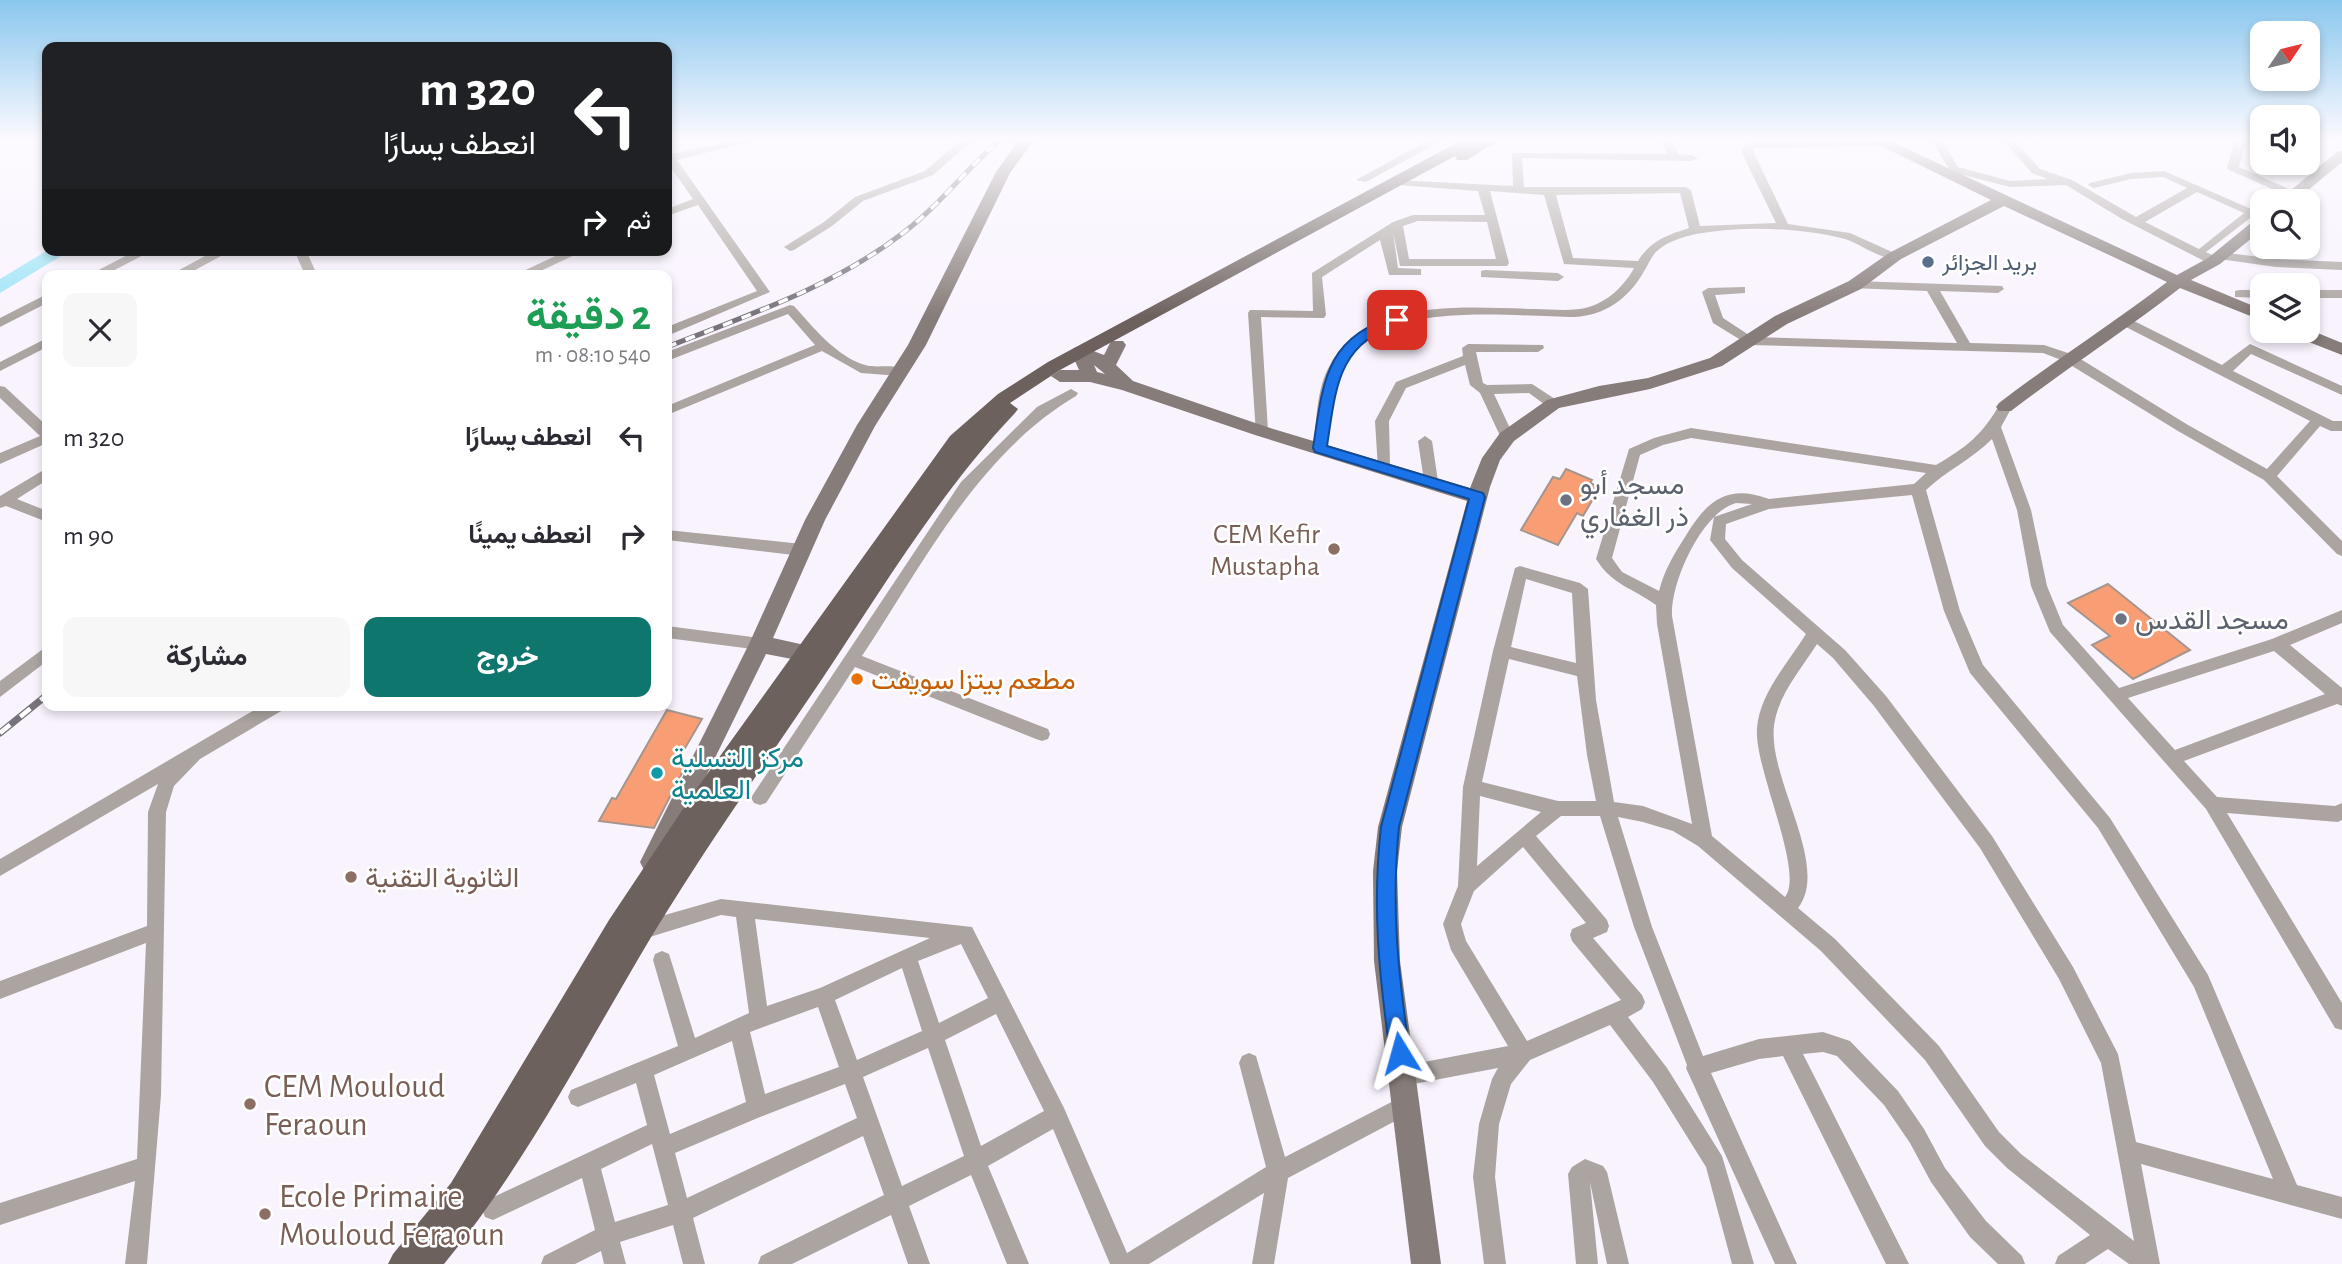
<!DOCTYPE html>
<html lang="ar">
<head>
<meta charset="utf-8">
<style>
  body { margin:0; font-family:"Alegreya Sans",Vazirmatn,sans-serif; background:#f7f7f7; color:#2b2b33; direction:rtl; height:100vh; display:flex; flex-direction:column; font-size:26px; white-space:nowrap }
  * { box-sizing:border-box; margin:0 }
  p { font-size:23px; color:#7c7c81 }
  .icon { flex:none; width:38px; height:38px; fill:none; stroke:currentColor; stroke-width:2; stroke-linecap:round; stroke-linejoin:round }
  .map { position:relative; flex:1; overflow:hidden; direction:ltr }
  .details { position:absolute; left:42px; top:270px; width:630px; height:441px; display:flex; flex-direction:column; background:#fff; border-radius:14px; box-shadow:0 4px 10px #0003; direction:rtl }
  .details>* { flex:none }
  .top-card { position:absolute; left:42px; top:42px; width:630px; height:214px; border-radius:14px; box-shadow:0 4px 10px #0003; direction:rtl; background:#202124; color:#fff; overflow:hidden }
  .needle { width:46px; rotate:55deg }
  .buttons { position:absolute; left:2250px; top:21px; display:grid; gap:14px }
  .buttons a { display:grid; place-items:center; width:70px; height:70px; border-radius:14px; background:#fff; box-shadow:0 4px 10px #0003; font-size:35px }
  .pin { position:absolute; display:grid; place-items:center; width:60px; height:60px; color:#fff; margin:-30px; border-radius:14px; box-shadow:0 4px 10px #0006 }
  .me { position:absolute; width:77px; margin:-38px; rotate:352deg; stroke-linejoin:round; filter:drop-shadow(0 0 5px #0008) }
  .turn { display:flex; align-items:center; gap:24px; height:147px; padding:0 21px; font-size:32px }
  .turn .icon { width:91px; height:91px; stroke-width:2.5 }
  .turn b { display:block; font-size:49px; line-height:60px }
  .then { display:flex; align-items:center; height:66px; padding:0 21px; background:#0003; gap:14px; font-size:26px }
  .round { display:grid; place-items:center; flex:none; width:74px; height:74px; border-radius:14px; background:#f7f7f7 }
  .summary { display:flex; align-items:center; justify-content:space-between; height:119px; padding:0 21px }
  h1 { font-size:42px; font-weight:700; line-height:52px; color:#1e9e55 }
  .primary-button { display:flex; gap:14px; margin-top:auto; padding:14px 21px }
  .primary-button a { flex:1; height:80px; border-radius:14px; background:#0f766e; color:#fff; font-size:28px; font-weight:700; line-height:80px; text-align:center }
  .primary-button a+a { background:#f7f7f7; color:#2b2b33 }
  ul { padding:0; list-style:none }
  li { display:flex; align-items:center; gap:21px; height:98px; padding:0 21px }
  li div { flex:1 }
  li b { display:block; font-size:26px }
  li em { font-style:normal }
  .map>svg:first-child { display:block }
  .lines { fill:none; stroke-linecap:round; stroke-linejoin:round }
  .river { fill:#9ee4f7; fill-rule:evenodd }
  .building { fill:#f99e74; stroke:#a4968f; stroke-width:2 }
  .street { fill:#aba4a1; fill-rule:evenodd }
  .secondary { fill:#867c79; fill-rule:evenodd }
  .primary { fill:#6c615d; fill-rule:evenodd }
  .rail-far1-casing { stroke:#78737b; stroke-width:5 }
  .rail-casing { stroke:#78737b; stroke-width:7 }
  .rail-far1 { stroke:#fff; stroke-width:3.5; stroke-dasharray:10; stroke-linecap:butt }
  .rail { stroke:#fff; stroke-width:4.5; stroke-dasharray:13; stroke-linecap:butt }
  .route { fill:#1a73e8; stroke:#114b97; stroke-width:2 }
  .service-dot { fill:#5c6f8a; stroke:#fff; stroke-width:2.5 }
  .worship-dot { fill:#6b7280; stroke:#fff; stroke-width:2.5 }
  .education-dot { fill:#8d6e63; stroke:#fff; stroke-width:2.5 }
  .food-dot { fill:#e8710a; stroke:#fff; stroke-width:2.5 }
  .culture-dot { fill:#0f9aa8; stroke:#fff; stroke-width:2.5 }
  .labels { text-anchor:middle; stroke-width:5; stroke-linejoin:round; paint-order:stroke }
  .far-service-label { font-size:23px; fill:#4e5e75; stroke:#fff; text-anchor:start }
  .worship-label { font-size:28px; fill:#5b616d; stroke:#fff; text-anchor:start }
  .education-label { font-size:28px; fill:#785e54; stroke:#fff; text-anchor:end }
  .food-label { font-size:28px; fill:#c56008; stroke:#fff; text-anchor:start }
  .culture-label { font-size:28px; fill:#0d838f; stroke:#fff; text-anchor:start }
  .near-education-label { font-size:33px; fill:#785e54; stroke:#fff; text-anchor:start }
</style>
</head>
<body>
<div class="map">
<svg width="2342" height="1264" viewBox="0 0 2342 1264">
  <rect width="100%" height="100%" fill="#f9f3fe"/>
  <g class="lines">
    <path class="river" d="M48,250H71L0,293V279Z"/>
  </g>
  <path class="building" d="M1566,469L1592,480L1590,483L1600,487L1583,516L1577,513L1558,545L1521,530L1553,477L1560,479Z
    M2108,584L2190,650L2133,679L2092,645L2110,636L2068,603Z
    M667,710L702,719L678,760L684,763V769L654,828L599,821L612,798L616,799Z"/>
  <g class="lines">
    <path class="street" d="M736,140H757L677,160L770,292L667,336V327L757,291L698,205L667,216V209L693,199L667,162V150L673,154Z
      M961,140H973L933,175L863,201L832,226L794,250L790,251L784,247L824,222L855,197L925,171Z
      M1003,140H1036L1024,146Z
      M1429,140H1443L1366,182L1356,180Z
      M1661,140H1672L1678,154L1692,155L1698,158L1692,161L1522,158L1524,187H1685L1691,190L1700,226L1776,223L1741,151L1748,143L1885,140L1888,143L1883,146L1755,148L1753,151L1788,224L1850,233L1901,256L1899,259C1882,261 1861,244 1845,239C1798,227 1743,226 1696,234C1683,237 1668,241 1657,251C1651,256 1648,266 1643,273C1628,299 1605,315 1575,317C1509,317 1375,297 1341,369C1330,393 1330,422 1327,448L1320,453L1315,451L1313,448C1317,421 1316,389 1330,365C1369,296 1469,308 1535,309C1552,309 1572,312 1589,307C1608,301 1623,287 1633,270L1634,268L1564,264L1544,195L1490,191L1509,263L1507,266H1400L1393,232L1398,268L1421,269V275H1389L1380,240L1322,277L1326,315L1324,318L1261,317L1268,431L1266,434H1256L1248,313L1250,310L1313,311L1312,273L1393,222L1413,215H1485L1478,191L1399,185L1395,184V180L1513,186L1512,153L1667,154ZM1680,193L1689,228C1667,235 1650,241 1638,261L1573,258L1556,195ZM1418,221L1487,222L1496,259H1409L1403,226Z
      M1931,140H1942L1958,167L2010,181L2048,179L2032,173L2003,140H2014L2040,169L2072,180L2136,217L2187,188L2163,177L2131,179L2094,188L2088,185L2090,183L2131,173L2164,171L2258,212L2206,252L2214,256L2220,252L2276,259L2342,262V270L2276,267L2219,259L2218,264H2210L2122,219L2066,185L2010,187L1964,175V180H1956ZM2197,192L2244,213L2199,249L2145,222Z
      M2235,140H2246L2239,167L2298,193V197H2290L2229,170L2227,168Z
      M137,250H153L105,275H89Z
      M216,250H232L186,275H170Z
      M294,250H306L317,275H305Z
      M568,250H585L532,275H515Z
      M1485,270L1558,273L1564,277L1558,281L1481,277V271Z
      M1855,281L2002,286L2004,289L1998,293L1940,291L1970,343L2044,345L2074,355L2188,425L2267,469L2310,421L2122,325V319H2130L2222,365L2250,344L2342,386V395L2251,354L2233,371L2333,421H2342V431H2331L2320,426L2277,476L2342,541V556L2337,554L2264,480L2178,431L2064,361L2043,353L1749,345L1713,323L1702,292L1708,288L1745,287V293L1715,295L1723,318L1752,337L1957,343L1927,291L1851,288L1849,285Z
      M2239,290H2263V298L2235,297V291Z
      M2308,290H2342V298H2308Z
      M47,294V303L0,327V318Z
      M790,305L794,306C813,327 837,357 865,365C878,369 897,362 907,372L900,376L861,373L822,351L667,415V406L815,345L788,314L667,361V352Z
      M47,338V347L0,371V362Z
      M1468,344L1543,345L1544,348L1538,352H1476L1483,383L1487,385L1532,384L1558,401L1560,404L1558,407H1548L1529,393L1494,394L1514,437L1507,442L1502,440L1480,393L1470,385L1465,365L1406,388L1389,421L1390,466L1388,469H1378L1375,421L1396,382L1463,356L1462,348Z
      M0,386L5,387L47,426V443L0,464V453L40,436L0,398Z
      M1071,389L1078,393L1076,396C978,454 923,564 862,656L1048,729L1050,734L1048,739L1042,741L1036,739L855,667L766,803L760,805L754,803L751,798L754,793L961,482L1037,407Z
      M2005,402L2012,407L2001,427L2031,510L2047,586L2063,625L2119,688L2272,639L2342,610V623L2290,645L2342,688V706L2337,704L2184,761L2217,797L2335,806L2342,803V820L2338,822L2227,813L2342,1003V1030L2335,1028L2206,809L2050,632L2031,586L2017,510L1992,439C1972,459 1946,471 1926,490L1960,611L1983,665L2110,818L2208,975L2297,1185L2342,1197V1219L2141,1164L2160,1264H2129L2108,1249L2085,1264H2055L2058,1256L2090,1235L2007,1168L1985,1146L1925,1060L1821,951L1698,846L1673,831L1643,822L1618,817L1652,927L1703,1056L1759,1039L1823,1032L1850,1041L1898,1091L1924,1129L1945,1168L1986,1221L2022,1256L2025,1264H1998L1970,1237L1931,1182L1910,1143L1884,1105L1837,1056L1823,1052L1803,1054L1909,1264H1886L1783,1056L1759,1059L1711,1073L1797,1264H1775L1686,1068L1687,1065L1634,927L1600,816H1561L1536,836L1607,920L1609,926L1607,932L1593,938L1642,995L1645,1002L1642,1009L1628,1017L1667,1068L1722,1156L1754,1264H1732L1706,1167L1653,1082L1610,1025L1530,1060L1511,1084L1499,1124L1495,1177L1506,1264H1484L1473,1177L1479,1124L1492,1079L1498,1068L1403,1086L1396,1083L1393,1076L1396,1069L1403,1066L1508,1046L1451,950L1443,924L1458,886L1463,787L1493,651L1515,568L1520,566L1580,583L1588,589L1596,700L1614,802L1643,806L1692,824L1657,624L1656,605C1633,588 1612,585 1596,559L1629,449L1654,438L1691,428L1936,465C1967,447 1982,435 2000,404ZM1691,438L1926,473L1914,484L1769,499C1726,483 1706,502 1685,537C1674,554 1664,571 1659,591L1622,572L1612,558L1640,455L1663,445ZM1912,495L1944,611L1970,673L2098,828L2194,987L2273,1179L2136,1142L2118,1054L2073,967L1992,836L1886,696L1845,650L1742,560L1725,539L1726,524L1769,509ZM1736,503L1752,504L1714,517L1710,540L1732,568L1806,634C1788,663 1759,694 1757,729C1754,768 1805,872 1785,897L1712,836L1672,616C1670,583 1702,512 1736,503ZM1526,579L1572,593L1576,663L1511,647ZM1817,644L1833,658L1874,706L1980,848L2059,979L2101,1063L2134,1241L2021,1154L1999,1132L1939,1046L1835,939L1798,908C1832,864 1763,773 1775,720C1781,691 1802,668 1817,644ZM2274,651L2325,694L2175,750L2128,698ZM1509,659L1577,676L1587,755L1596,801H1558L1482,782ZM1480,796L1541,812L1477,866ZM1523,847L1586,923L1572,929L1570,935L1572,941L1621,1000L1527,1041L1466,941L1461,924L1474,891Z
      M1425,436L1432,441L1438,481L1431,486L1424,481L1418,441Z
      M47,468V480L17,499L47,511V522L6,506L0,508V496Z
      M667,530L802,544L809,550L802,556L667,540Z
      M667,626L760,638L766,640L768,644L766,648L760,650L667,638Z
      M47,646V661L0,697V681Z
      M263,705H285L283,710L200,759L174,786L166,812L161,1095L147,1264H125L135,1181L0,1225V1203L137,1159L146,943L0,999V981L147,926L148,812L158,784L0,876V859Z
      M721,899L972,927L1064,1108L1127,1253L1266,1167L1239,1063L1242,1056L1249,1053L1256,1056L1285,1157L1407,1094L1414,1097L1417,1104L1414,1111L1288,1178L1274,1264H1252L1264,1193L1149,1264H1110L1053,1129L988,1166L1029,1264H1007L971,1175L909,1206L930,1264H908L891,1215L792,1264H758L761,1256L884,1195L863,1136L693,1218L705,1264H683L673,1225L620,1242L626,1264H604L601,1251L575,1264H541L544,1256L595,1230L582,1178L493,1220L485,1217L482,1209L485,1201L647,1125L636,1083L578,1107L571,1104L568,1097L571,1090L678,1046L653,960L655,954L662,951L669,954L695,1038L749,1013L736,917L721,915L637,941L630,938L628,932L630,926L637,923ZM755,919L930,938L820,988L767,1006ZM961,944L988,998L939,1023L918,961ZM902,968L922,1031L857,1060L835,1000ZM818,1007L839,1067L765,1094L750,1032ZM996,1014L1044,1111L981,1146L945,1040ZM732,1041L746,1102L670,1134L654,1075ZM928,1048L964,1156L902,1186L863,1077ZM845,1084L857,1118L687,1198L675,1153L760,1117ZM652,1144L668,1205L615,1222L601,1169Z
      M1585,1159L1603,1166L1607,1172L1629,1264H1607L1590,1182L1598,1264H1576L1568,1174L1572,1167Z"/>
    <path class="secondary" d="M1019,140H1034L1010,173L926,345L875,426L825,520L773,638L823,649L831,651L834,657L831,663L823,665L766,654L660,870L652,873L644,870L640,862L749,644L805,520L857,425L908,345L996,172Z
      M1869,140H1888L2177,275L2208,258L2257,218L2263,216V229L2220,264L2191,280L2263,310V321L2180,288C2125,331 2067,368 2011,411H1999L1996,407L1999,403C2054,361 2112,324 2167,282L2004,206L1901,259L1861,289L1787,324L1722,366L1650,389L1559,408L1514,441L1500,460L1490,487L1402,827L1397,871L1400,961L1441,1264H1411L1374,961L1373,871L1378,827L1467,501L1255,435L1122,390L1090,382H1060L1051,376L1060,370H1079L1071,352L1074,348L1080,346L1104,355L1111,341H1123L1126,345L1116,365L1133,381L1267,427L1470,488L1482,458L1500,433L1547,400L1599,386L1648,378L1710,358L1775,316L1849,281L1889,253L1991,200ZM1094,365L1105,374L1097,372Z
      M2342,151V162L2295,201H2278L2337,152Z
      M2308,329L2342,343V355L2291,335L2288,331Z"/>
    <path class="primary" d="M1462,140H1499L1467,160H1457L1455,156L1060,370L1010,403L1018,409L1015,413C939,493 881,591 820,682C758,774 693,865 637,961C577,1063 520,1172 444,1264H388L393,1254L451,1183L609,920L695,791L950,436L998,394L1048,362Z"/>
    <defs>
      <path id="rail-far1" d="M667,347C748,315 833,287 903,233C939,206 966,169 1000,140"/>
      <path id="rail" d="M0,733L47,695"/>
    </defs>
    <use href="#rail-far1" class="rail-far1-casing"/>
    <use href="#rail" class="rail-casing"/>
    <use href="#rail-far1" class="rail-far1"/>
    <use href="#rail" class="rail"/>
  </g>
  <linearGradient id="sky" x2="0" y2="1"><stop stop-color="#8ac7ee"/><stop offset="0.44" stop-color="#fcfaff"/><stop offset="1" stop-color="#fcfaff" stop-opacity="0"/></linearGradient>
  <rect width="2342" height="317" fill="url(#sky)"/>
  <path class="route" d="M1397,316L1404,320L1402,323C1337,342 1336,388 1327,446L1483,493L1485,497L1399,827C1391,906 1398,975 1410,1053L1407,1060L1400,1063L1393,1060L1390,1053C1379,975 1372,906 1381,827L1469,499L1315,452L1313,448C1323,384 1324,336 1397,316Z"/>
  <circle class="service-dot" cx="1928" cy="262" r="7"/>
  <g class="worship-dot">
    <circle cx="1566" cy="500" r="7"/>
    <circle cx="2121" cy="619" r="7"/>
  </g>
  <g class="education-dot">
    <circle cx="1334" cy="549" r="7"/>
    <circle cx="351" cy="877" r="7"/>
    <circle cx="250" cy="1104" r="7"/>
    <circle cx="265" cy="1214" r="7"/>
  </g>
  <circle class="food-dot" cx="857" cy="679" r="7"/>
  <circle class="culture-dot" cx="657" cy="773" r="7"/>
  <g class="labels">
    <g class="far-service-label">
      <text x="1942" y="270">بريد الجزائر</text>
    </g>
    <g class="worship-label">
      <text x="1580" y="494">مسجد أبو<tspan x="1580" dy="32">ذر الغفاري</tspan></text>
      <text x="2135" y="629">مسجد القدس</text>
    </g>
    <g class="education-label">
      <text x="1320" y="543">CEM Kefir<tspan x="1320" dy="32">Mustapha</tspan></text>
      <text x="365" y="887" text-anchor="start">الثانوية التقنية</text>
    </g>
    <g class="food-label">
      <text x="871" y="689">مطعم بيتزا سويفت</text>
    </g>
    <g class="culture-label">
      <text x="671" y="767">مركز التسلية<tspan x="671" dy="32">العلمية</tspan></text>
    </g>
    <g class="near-education-label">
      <text x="264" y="1097">CEM Mouloud<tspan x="264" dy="38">Feraoun</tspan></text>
      <text x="279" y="1207">Ecole Primaire<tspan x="279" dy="38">Mouloud Feraoun</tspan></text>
    </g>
  </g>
</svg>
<div class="buttons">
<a><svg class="needle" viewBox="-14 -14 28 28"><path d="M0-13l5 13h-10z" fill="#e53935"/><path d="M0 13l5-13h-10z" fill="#7c7c81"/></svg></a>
<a><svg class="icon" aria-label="sound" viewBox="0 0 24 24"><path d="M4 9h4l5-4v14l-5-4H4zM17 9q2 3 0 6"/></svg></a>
<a><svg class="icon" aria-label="search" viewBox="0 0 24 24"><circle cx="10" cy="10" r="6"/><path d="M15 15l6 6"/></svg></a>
<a><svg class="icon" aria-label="layers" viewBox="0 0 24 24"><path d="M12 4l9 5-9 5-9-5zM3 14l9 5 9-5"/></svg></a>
</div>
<div class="pin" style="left:1397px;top:320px;background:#d93025"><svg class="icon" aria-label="arrive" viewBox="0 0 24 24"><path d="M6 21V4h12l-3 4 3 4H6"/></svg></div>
<svg class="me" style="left:1400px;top:1053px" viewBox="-20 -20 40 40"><path d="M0-17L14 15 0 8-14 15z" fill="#1a73e8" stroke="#fff" stroke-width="4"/></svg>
<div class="top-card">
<div class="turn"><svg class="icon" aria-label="left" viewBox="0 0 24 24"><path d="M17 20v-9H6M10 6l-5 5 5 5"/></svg><div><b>320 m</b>انعطف يسارًا</div></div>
<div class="then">ثم<svg class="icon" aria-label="right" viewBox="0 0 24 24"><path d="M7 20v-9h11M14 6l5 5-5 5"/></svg></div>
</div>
<section class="details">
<div class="summary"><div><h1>2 دقيقة</h1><p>540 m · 08:10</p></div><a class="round"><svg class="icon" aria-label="close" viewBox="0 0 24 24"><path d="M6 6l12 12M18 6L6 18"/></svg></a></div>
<ul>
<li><svg class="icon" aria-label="left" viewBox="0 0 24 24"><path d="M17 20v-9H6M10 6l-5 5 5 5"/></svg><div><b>انعطف يسارًا</b></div><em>320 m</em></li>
<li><svg class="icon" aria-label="right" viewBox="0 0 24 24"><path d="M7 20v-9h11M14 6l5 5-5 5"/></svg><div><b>انعطف يمينًا</b></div><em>90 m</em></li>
</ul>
<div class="primary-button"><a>خروج</a><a>مشاركة</a></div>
</section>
</div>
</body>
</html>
